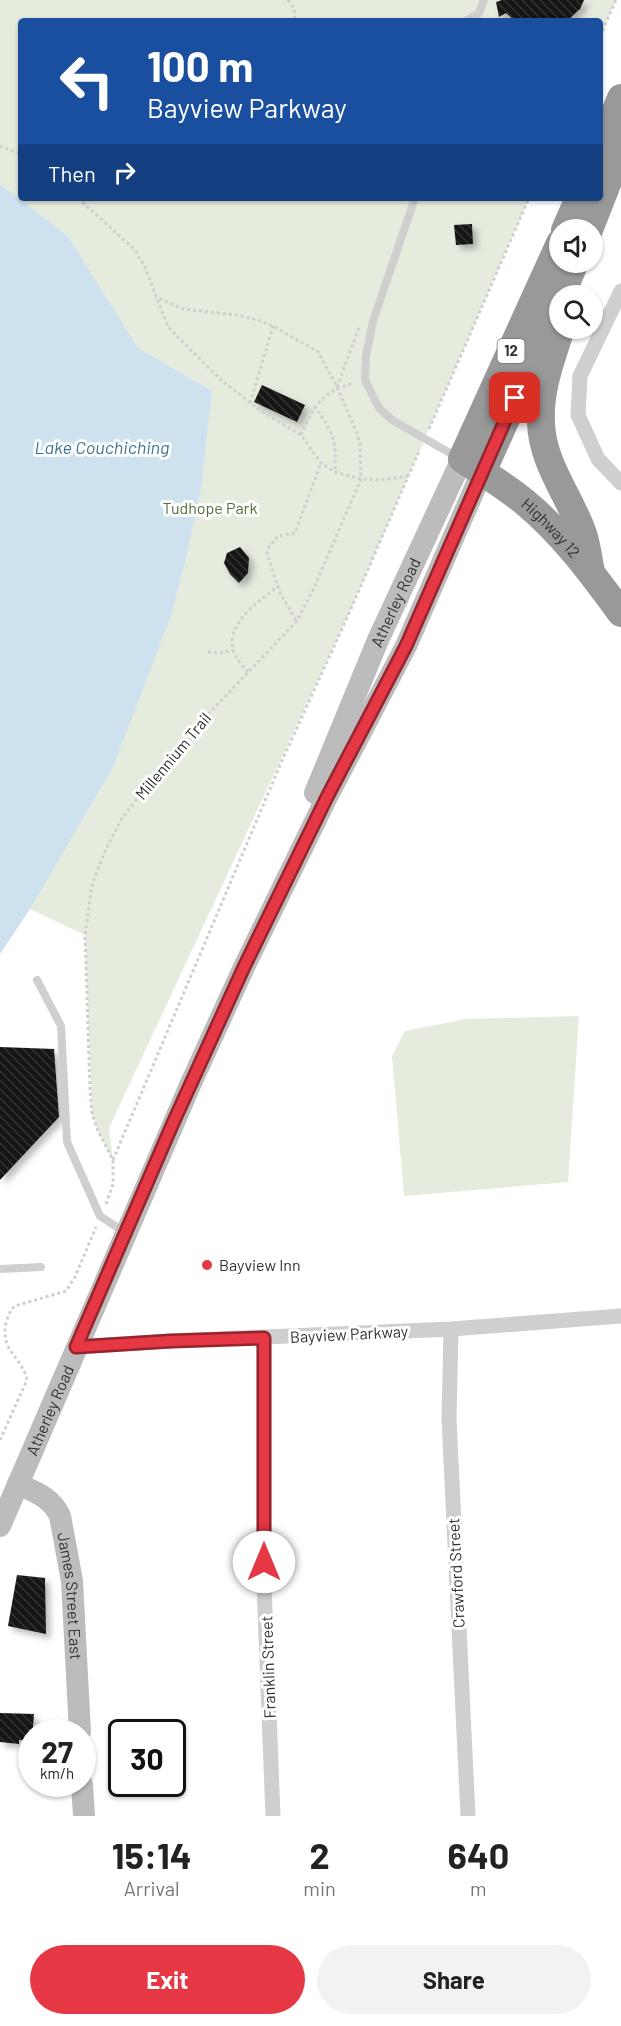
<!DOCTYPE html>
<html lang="en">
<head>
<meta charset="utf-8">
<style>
  body { margin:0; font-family:Barlow,sans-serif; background:#f2f2f2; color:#222; height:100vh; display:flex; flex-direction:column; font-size:22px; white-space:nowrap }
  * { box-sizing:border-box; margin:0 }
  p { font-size:20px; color:#767676 }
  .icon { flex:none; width:33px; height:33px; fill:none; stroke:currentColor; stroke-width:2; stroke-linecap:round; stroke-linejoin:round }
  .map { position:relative; height:1816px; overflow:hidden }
  .panel { display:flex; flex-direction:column; background:#fff; flex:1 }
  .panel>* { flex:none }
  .guide { position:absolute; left:18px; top:18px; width:585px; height:183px; border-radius:6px; box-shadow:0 2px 4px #0004; background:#1a4fa0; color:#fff; overflow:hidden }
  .buttons { position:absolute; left:549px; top:219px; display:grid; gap:12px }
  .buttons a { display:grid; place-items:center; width:54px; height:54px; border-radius:50%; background:#fff; box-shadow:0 2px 4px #0004; font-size:30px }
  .speed { position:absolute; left:18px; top:1719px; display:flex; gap:12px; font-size:30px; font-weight:700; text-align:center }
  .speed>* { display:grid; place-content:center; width:78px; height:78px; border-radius:50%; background:#fff; box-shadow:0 2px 4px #0004; line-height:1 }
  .speed small { font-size:15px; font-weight:400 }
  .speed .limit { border:3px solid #111; border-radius:9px; background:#fff; color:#111 }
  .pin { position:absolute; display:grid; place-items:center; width:51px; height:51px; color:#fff; margin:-26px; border-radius:12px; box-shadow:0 3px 9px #0006 }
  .me { position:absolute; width:66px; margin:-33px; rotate:0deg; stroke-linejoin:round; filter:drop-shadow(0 0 4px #0008) }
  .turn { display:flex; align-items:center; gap:21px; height:126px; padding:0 30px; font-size:27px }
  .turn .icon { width:78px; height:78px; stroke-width:2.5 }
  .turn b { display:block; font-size:42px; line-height:51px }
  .then { display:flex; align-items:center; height:57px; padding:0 30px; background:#0003; gap:12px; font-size:22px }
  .eta { display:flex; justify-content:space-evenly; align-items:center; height:102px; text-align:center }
  .eta b { font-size:36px; font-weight:700; line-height:42px }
  .cta { display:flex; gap:12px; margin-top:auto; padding:12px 30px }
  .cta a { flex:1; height:69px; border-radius:36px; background:#e63844; color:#fff; font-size:24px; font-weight:700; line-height:69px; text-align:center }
  .cta a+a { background:#f2f2f2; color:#222 }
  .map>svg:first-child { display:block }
  .park { fill:#e5ecde }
  .water { fill:#cee1ee }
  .building { fill:url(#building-back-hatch); filter:url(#shadow) }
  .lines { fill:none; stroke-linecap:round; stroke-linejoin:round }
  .path { stroke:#cfcfcf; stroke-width:3; stroke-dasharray:3 3; stroke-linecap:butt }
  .lane { stroke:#cfcfcf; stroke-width:8 }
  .street { stroke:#cfcfcf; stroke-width:15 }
  .secondary { stroke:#bcbcbc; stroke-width:22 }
  .highway { stroke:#999; stroke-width:28 }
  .route-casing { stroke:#96242c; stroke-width:15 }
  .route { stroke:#e63844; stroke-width:10 }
  .poi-dot { fill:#e63844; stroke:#fff; stroke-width:2 }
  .labels { text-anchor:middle; stroke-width:6; stroke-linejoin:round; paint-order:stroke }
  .shield { fill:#fff; stroke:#707070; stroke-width:1.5 }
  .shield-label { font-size:15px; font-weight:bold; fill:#323232 }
  .park-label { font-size:16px; fill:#556f3f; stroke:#fff }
  .street-label { font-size:16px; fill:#323232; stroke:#fff }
  .poi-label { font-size:16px; fill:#323232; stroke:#fff; text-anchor:start }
  .water-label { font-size:18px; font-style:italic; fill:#3f7496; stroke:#fff }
</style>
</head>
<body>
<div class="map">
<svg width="621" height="1816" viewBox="0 0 621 1816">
  <defs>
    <pattern id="building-back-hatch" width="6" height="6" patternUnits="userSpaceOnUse" patternTransform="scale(1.5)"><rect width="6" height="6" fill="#191919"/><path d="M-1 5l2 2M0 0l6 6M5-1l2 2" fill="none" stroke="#323232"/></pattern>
    <filter id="shadow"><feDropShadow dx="4.5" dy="4.5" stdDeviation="3" flood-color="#0004"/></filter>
  </defs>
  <rect width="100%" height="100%" fill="#fff"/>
  <path class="park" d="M0,0H616L600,36V21H21V198H529L347,618L109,1128L113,1160L98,1131L92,1114L85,935L30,909L46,549L67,235L0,184Z
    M579,1016L568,1182L404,1196L392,1056L405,1031L466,1019Z"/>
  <path class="water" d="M0,184L67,235L138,348L212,391L201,489L185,562L171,616L113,767L30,909L0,954Z"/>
  <path class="building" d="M502,0H584L580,9L567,21H515L506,13L499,17L496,2Z
    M472,224L473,244L456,245L454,225Z
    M262,385L305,405L297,422L254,402Z
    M240,547L249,558L248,573L239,583L230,574L224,563L227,553Z
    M0,1047L54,1049L59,1117L0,1180Z
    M17,1575L45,1578L46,1634L8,1626Z
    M0,1713L34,1714L32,1740H19V1744L0,1742Z"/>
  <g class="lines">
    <path class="path" d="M288,0L294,8L295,21
      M600,36L616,0
      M0,146L21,154
      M78,198L135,250L145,267L168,327L221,380L261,411L301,435L321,463L335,472L361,479L380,480L408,476
      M337,387L359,327
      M250,403L273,326
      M314,406C334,433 336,439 335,472
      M429,429L529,198
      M301,435C314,406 321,392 354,383
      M296,620L280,593L267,553L269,547L278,536L295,533L321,463
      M208,652L221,653L233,650
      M248,672C243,666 237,660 234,653C224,623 259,602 278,586
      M113,1160L281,763L347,618L420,449
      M106,1204L113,1184V1160L98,1131L92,1114L90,1090L85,935L92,885L104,853L121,820L139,796L161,774L209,713L297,621L313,590L361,479L360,444L357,433L337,387L318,352L273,326L258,320L236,315L183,309L156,297
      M0,1440L27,1380C22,1356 0,1352 6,1323C8,1316 10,1310 15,1306L66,1291L75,1277L96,1227"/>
    <path class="lane" d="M466,21L479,13L484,0
      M415,198L373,321L366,356L365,380L379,408L392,420L457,457
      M37,980L61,1026L67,1142L100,1216L124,1232
      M0,1269L41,1267"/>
    <path class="street" d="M621,291L580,376L578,415L598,459L621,483
      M451,1329L449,1419L468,1816
      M264,1338V1585L273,1816
      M76,1347L171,1341L451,1329L621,1316"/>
    <g class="secondary">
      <path id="s1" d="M315,793L378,640L462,459"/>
      <path id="s2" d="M18,1484C35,1492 51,1497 60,1516L72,1581L80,1732"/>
      <path id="s3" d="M0,1526L191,1083L244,967L327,797L406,646L482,472"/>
      <path d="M82,1784L84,1816"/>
    </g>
    <g class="highway">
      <path d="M600,149L621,98"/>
      <path d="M565,230L579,198"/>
      <path d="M589,230L621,148"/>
      <path id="s4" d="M560,243L462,459C484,473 507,487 527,504C564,535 593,575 621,613"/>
      <path d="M561,296L575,262"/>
      <path d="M561,328C551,360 539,390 541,423C542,462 569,496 582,531C587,544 588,558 591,572"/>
      <path d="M482,472L560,299"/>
    </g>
  </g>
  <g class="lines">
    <defs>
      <path id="route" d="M264,1562V1338L171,1341L76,1347L173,1123L244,967L327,797L406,646L515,398"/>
    </defs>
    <use href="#route" class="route-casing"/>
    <use href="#route" class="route"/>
  </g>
  <circle class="poi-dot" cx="207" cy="1265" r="6"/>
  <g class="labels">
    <rect class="shield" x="497.5" y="339" width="27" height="24" rx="4.5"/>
    <g class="shield-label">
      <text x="511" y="356">12</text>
    </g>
    <g class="park-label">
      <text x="210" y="514">Tudhope Park</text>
    </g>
    <g class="street-label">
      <text dy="6" stroke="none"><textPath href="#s4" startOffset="350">Highway 12</textPath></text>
      <text dy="6" stroke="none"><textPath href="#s1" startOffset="207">Atherley Road</textPath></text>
      <text transform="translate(173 756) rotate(-50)" y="6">Millennium Trail</text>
      <text transform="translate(349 1334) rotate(-3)" y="6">Bayview Parkway</text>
      <text dy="6" stroke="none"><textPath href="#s3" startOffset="126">Atherley Road</textPath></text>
      <text transform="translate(456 1573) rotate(-93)" y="6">Crawford Street</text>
      <text dy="6" stroke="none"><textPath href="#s2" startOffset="135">James Street East</textPath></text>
      <text transform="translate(268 1667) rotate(-92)" y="6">Franklin Street</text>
    </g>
    <g class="poi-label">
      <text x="219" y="1271">Bayview Inn</text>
    </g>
    <g class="water-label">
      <text x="102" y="454">Lake Couchiching</text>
    </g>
  </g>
</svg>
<div class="buttons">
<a><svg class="icon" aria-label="sound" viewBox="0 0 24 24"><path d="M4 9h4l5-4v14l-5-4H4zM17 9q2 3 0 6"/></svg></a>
<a><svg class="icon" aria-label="search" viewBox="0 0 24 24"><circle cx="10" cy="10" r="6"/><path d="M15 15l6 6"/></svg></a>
</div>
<div class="speed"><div>27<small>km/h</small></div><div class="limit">30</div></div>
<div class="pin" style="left:515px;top:398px;background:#d93025"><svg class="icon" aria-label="arrive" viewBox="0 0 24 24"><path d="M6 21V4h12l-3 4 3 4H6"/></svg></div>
<svg class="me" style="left:264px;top:1562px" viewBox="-20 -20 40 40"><circle r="19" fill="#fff"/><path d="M0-13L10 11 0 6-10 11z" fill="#e63844"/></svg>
<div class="guide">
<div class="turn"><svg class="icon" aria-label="left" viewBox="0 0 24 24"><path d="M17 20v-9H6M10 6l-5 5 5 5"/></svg><div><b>100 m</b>Bayview Parkway</div></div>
<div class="then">Then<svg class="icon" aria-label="right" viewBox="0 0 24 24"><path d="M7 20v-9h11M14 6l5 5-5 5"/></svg></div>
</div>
</div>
<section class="panel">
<div class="eta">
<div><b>15:14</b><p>Arrival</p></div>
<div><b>2</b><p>min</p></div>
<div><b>640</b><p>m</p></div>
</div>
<div class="cta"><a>Exit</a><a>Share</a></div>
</section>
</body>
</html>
